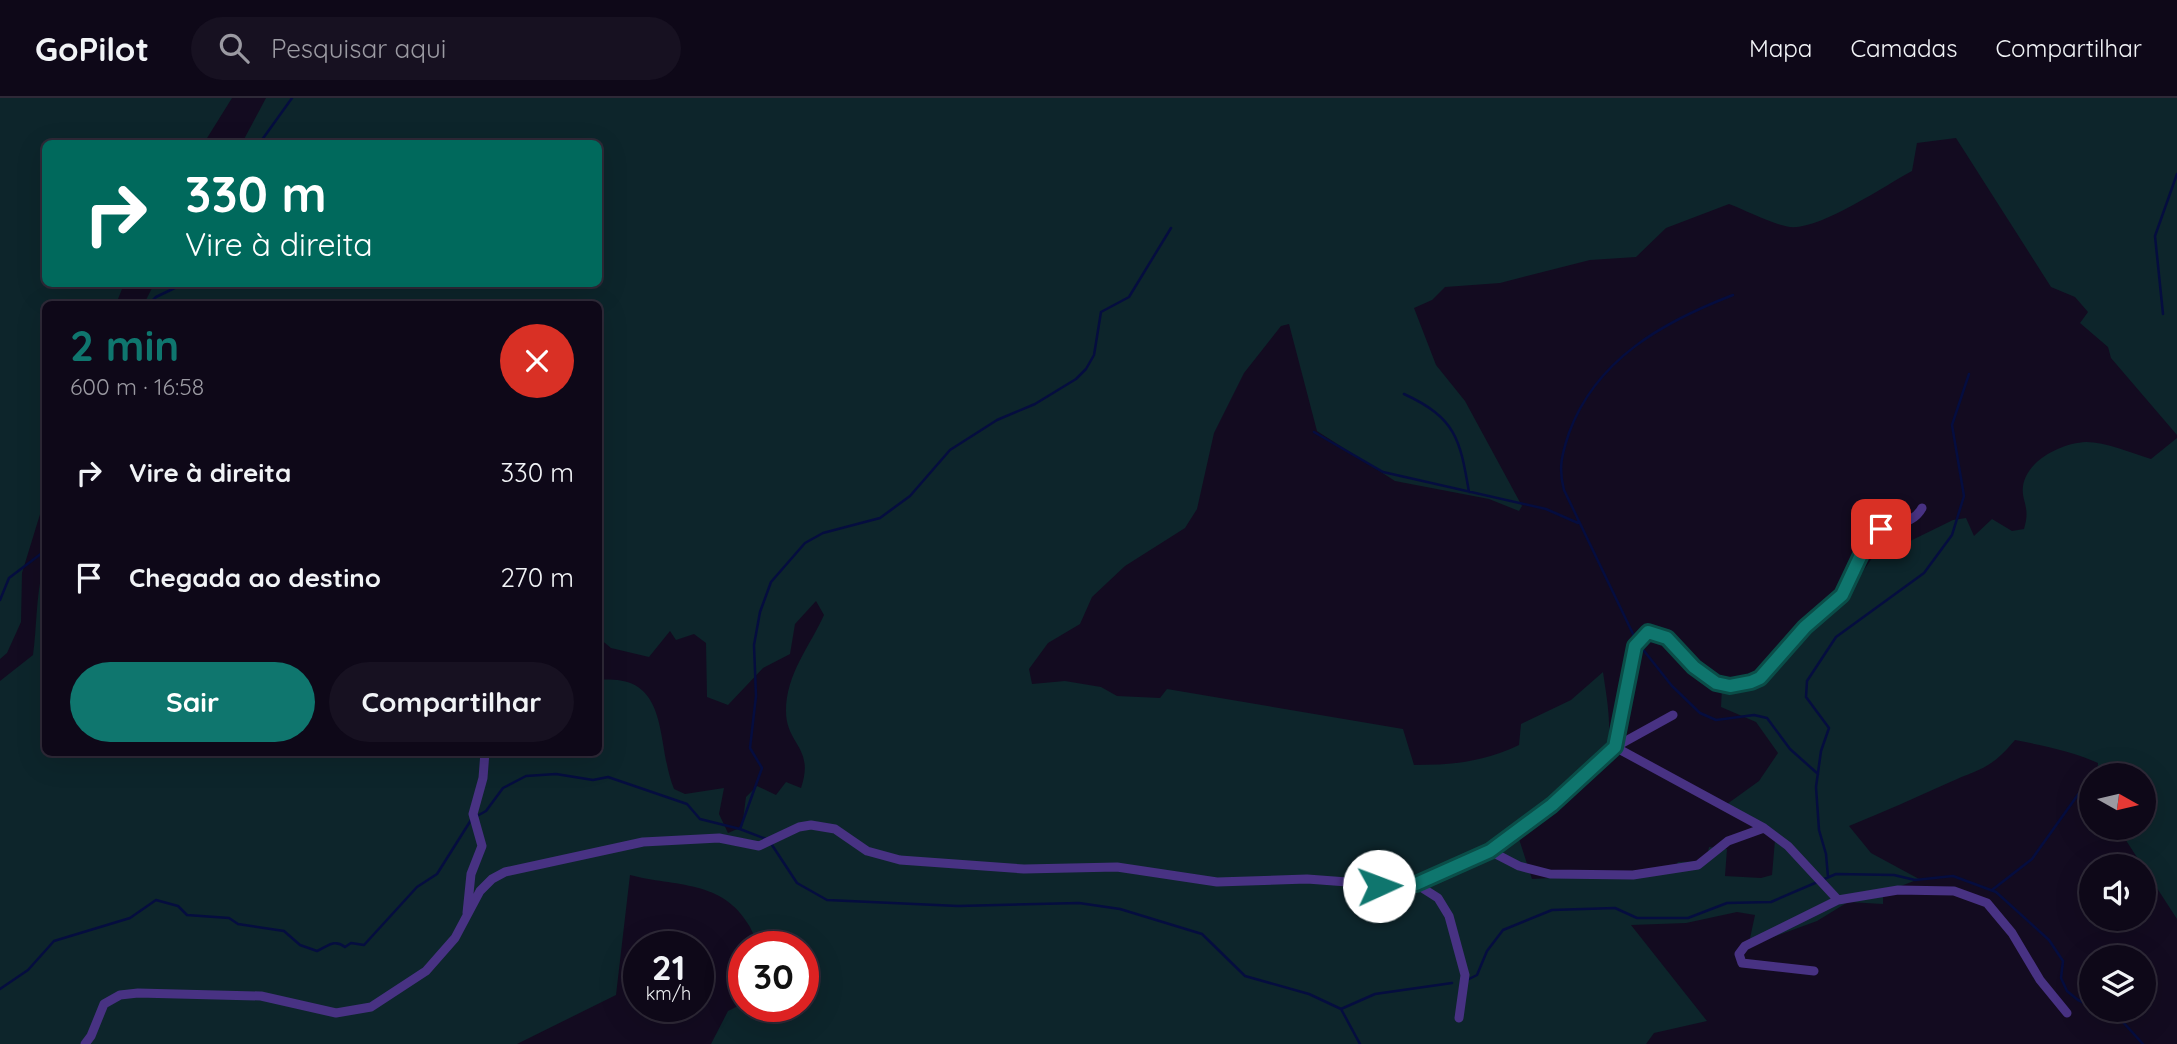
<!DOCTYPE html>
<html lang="pt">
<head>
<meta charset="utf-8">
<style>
  body { margin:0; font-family:Quicksand,sans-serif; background:#171121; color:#f1f3f6; height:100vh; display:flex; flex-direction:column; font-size:26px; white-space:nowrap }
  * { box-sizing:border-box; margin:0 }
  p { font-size:23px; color:#9b9aa2 }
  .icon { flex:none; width:38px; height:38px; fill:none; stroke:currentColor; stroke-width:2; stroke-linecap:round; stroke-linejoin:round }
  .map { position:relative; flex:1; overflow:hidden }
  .panel { position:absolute; left:42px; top:203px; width:560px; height:455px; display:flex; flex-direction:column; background:#0e0818; border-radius:10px; box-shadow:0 7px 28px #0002,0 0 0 2px #2e2937 }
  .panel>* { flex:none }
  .top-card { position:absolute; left:42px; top:42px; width:560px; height:147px; border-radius:10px; box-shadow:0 7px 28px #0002,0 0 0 2px #2e2937; background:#00695c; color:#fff; overflow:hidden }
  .needle { width:46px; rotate:98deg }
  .fabs { position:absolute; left:2079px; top:665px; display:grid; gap:14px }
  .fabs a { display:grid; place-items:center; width:77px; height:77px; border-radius:50%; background:#0e0818; box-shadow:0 7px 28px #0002,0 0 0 2px #2e2937; font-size:35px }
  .speed { position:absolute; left:623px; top:833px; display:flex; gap:14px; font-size:35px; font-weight:700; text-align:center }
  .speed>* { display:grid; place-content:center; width:91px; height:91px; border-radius:50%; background:#0e0818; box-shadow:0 7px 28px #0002,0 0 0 2px #2e2937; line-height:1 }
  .speed small { font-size:18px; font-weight:400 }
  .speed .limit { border:10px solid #d22; background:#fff; color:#111 }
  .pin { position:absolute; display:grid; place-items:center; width:60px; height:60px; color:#fff; margin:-30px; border-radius:14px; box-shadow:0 4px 10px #0006 }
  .me { position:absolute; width:77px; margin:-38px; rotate:88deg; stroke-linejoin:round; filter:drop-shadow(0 0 5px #0008) }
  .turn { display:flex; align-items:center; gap:24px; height:147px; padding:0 28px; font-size:32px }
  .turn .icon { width:91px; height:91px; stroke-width:2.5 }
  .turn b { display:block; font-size:49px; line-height:60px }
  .round { display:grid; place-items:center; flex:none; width:74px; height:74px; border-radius:37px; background:#171121 }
  .head { display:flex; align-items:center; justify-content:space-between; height:119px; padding:0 28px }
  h1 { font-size:42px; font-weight:700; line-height:52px; color:#0f766e }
  .button { display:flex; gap:14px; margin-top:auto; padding:14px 28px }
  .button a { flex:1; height:80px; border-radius:42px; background:#0f766e; color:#fff; font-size:28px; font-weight:700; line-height:80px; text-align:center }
  .button a+a { background:#171121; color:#f1f3f6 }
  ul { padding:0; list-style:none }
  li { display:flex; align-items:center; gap:21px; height:105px; padding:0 28px }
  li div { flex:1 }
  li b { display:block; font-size:26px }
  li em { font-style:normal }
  header { display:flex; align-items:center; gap:42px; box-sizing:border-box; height:98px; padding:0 35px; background:#0e0818; border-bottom:2px solid #2e2937 }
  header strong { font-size:33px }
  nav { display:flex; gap:38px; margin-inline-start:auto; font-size:24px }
  .search { width:490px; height:63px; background:#171121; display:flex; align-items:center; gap:18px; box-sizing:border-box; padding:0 24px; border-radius:38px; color:#9b9aa2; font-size:26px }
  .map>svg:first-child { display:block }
  .green { fill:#0d252b }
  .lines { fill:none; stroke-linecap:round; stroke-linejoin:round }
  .stream { stroke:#050d3f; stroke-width:2.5 }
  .minor { stroke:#483283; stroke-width:9 }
  .route-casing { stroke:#0a4d48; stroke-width:18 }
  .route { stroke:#0f766e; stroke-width:12 }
</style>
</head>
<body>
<header>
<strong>GoPilot</strong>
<div class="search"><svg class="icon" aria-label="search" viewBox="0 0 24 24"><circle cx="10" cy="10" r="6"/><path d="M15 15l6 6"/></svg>Pesquisar aqui</div>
<nav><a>Mapa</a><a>Camadas</a><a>Compartilhar</a></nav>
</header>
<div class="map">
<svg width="2177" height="946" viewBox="0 0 2177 946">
  <rect width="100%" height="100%" fill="#130b20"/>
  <path class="green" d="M0,0H232L204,45L46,46V186H124L116,206H46L45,400L22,475L21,524L7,555L0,561Z
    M266,0H2177V337L2111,260L2108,249L2080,225L2088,214L2075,199L2051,189L1956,40L1917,45L1912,73C1884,88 1820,132 1790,129C1774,127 1745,112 1729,106L1666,130L1636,159L1590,162L1500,185L1445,189L1432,202L1414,210L1436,267L1465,303L1522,408L1519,413L1489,401L1395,383L1317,333L1289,226L1281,228L1244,275L1214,335L1197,411L1185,430L1125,468L1092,499L1080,526L1048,545L1029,571L1032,586L1065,583L1101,589L1117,598L1160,600L1167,591L1403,631L1414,667C1452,667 1484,664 1519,647L1521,626L1571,602L1603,574C1606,596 1614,635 1605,656C1594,685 1544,723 1519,741L1532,781L1672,773L1678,764L1706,763L1709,749L1727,751L1725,778L1761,780L1772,777L1775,742L1723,709L1759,683L1778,655L1756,624L1721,609L1722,589L1761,584L1794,544L1844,500L1882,446L1906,445L1953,422L1966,420L1974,438L1992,421L2012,433L2024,431C2031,408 2021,404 2023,388C2027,362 2062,345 2086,344C2106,344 2131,355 2151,361L2177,340V821L2118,730H2144V677H2097L2098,665C2075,654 2041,647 2015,642C1989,673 1980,670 1948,685C1915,700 1883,714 1849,728L1871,755L1919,781L1883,795V806L1848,804L1817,823L1754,846L1749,845L1755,817L1737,814L1686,825L1631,827L1707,923L1654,935L1646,946H711L728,913L744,905V908H803V849H758C757,841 753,836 750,829C723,781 675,789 630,777L616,897L517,946H0V583L33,557C37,532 36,487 45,467L46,654H598L599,582C672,575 655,645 674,691L685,696L724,690L719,716L728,735L742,729L746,699L757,688L776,697L786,684L801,690C815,649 786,647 786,613C786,576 810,548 824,517L816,503L795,526L790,556L763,570L728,607L707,599L706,545L694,536L676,542L670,533L649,559L611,550L599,540L598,206H144L154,186H598V46L242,45Z"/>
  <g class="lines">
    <path class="stream" d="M259,46L292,0
      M149,206L156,199L183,186
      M2163,216L2155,138L2177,76
      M1404,296C1456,320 1460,341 1469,394
      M1314,334L1383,374L1546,411L1578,425
      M0,502L9,480L46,452
      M1634,538L1564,392C1558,370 1562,356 1569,335C1596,261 1663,224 1733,197
      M1641,549L1672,588L1700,615L1716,622L1754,617L1767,620L1790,651L1818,676
      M477,718L486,713L503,690L526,678L556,676L593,682L608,679L687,706L700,721L740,731L766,741
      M740,731L762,670L750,650L756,598L754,547L760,514L771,484L805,445L823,435L880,420L910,398L950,352L997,322L1035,306L1076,281L1086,271L1094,257L1101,214L1129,199L1171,130
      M772,747L797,785L827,802L958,808L1079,805L1120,811L1202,836L1245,878L1309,896L1341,911L1375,896L1452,885
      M1828,779L1826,756L1819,732L1816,689L1821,653L1829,630L1806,599L1807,583L1836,539L1924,475L1952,437L1964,398L1952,327L1969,276
      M1992,792L2032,761L2082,691
      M1467,882L1477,877L1487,853L1503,832L1552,812L1615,810L1637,820H1688L1727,805L1771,804L1836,776L1894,777L1915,782L1953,778L1996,794L2049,842L2063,863L2061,880L2067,893L2078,902L2091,908
      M0,891L28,872L54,843L130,820L156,802L178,808L187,817L229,820L238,826L284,833L300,847L317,853C327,849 334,840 345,849L351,845L364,847L417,789L437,776L471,722
      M1341,911L1360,946
      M2112,912L2143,946"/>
    <path class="minor" d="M1490,753L1519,768L1550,776L1633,777L1698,767L1728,743L1764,730
      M1416,786L1438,800L1449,818L1465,877L1459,920
      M1838,802L1788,748L1764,730L1615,649C1619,628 1628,540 1648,534C1667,528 1700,585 1730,588C1739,589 1752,586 1760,580C1776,568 1788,547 1802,532C1814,520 1831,511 1842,497C1856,481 1856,457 1869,440C1884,421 1910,432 1922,410
      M467,815L471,776L482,748L473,716L483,680L485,654
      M1814,873L1742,865L1739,856L1745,848L1838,802L1898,792L1954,793L1987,805L2012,835L2040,882L2067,915
      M85,946L91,938L104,906L120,897L138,895L261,898L336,915L371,909L426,873L455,840L480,793L492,781L505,774L643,744L719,740L759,748L799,729L811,727L835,731L867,753L900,762L1024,771L1117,769L1217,784L1307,781L1401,788L1416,786L1490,753L1552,707L1615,649L1673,617"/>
  </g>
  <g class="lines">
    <defs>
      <path id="route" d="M1379,788L1416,786L1490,753L1552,707L1615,649L1635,548L1648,534L1667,540L1694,569L1716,585L1730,588L1751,584L1760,580L1805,529L1842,497L1868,442L1881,431"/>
    </defs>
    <use href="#route" class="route-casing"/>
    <use href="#route" class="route"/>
  </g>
</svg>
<div class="fabs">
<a><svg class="needle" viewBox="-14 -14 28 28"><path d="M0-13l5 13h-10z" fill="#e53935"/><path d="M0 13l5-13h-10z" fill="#9b9aa2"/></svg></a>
<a><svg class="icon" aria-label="sound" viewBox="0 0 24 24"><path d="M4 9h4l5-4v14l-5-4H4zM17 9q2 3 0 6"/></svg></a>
<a><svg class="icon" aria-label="layers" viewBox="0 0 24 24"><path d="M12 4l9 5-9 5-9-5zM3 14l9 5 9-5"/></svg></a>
</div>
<div class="speed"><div>21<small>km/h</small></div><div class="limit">30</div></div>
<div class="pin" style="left:1881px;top:431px;background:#d93025"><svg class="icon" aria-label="arrive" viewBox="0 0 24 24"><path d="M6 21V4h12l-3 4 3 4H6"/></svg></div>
<svg class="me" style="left:1379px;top:788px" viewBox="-20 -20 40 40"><circle r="19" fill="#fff"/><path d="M0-13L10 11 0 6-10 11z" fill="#0f766e"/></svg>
<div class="top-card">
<div class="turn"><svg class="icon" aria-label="right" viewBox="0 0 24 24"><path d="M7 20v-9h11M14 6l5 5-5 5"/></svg><div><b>330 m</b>Vire à direita</div></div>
</div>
<section class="panel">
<div class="head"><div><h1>2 min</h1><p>600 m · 16:58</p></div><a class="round" style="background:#d93025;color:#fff"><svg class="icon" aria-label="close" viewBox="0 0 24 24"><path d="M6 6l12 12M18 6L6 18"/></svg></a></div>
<ul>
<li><svg class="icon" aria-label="right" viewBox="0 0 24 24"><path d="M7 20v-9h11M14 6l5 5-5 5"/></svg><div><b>Vire à direita</b></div><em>330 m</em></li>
<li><svg class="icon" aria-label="arrive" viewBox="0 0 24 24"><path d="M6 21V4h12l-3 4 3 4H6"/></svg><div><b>Chegada ao destino</b></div><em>270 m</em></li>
</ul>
<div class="button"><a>Sair</a><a>Compartilhar</a></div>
</section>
</div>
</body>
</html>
